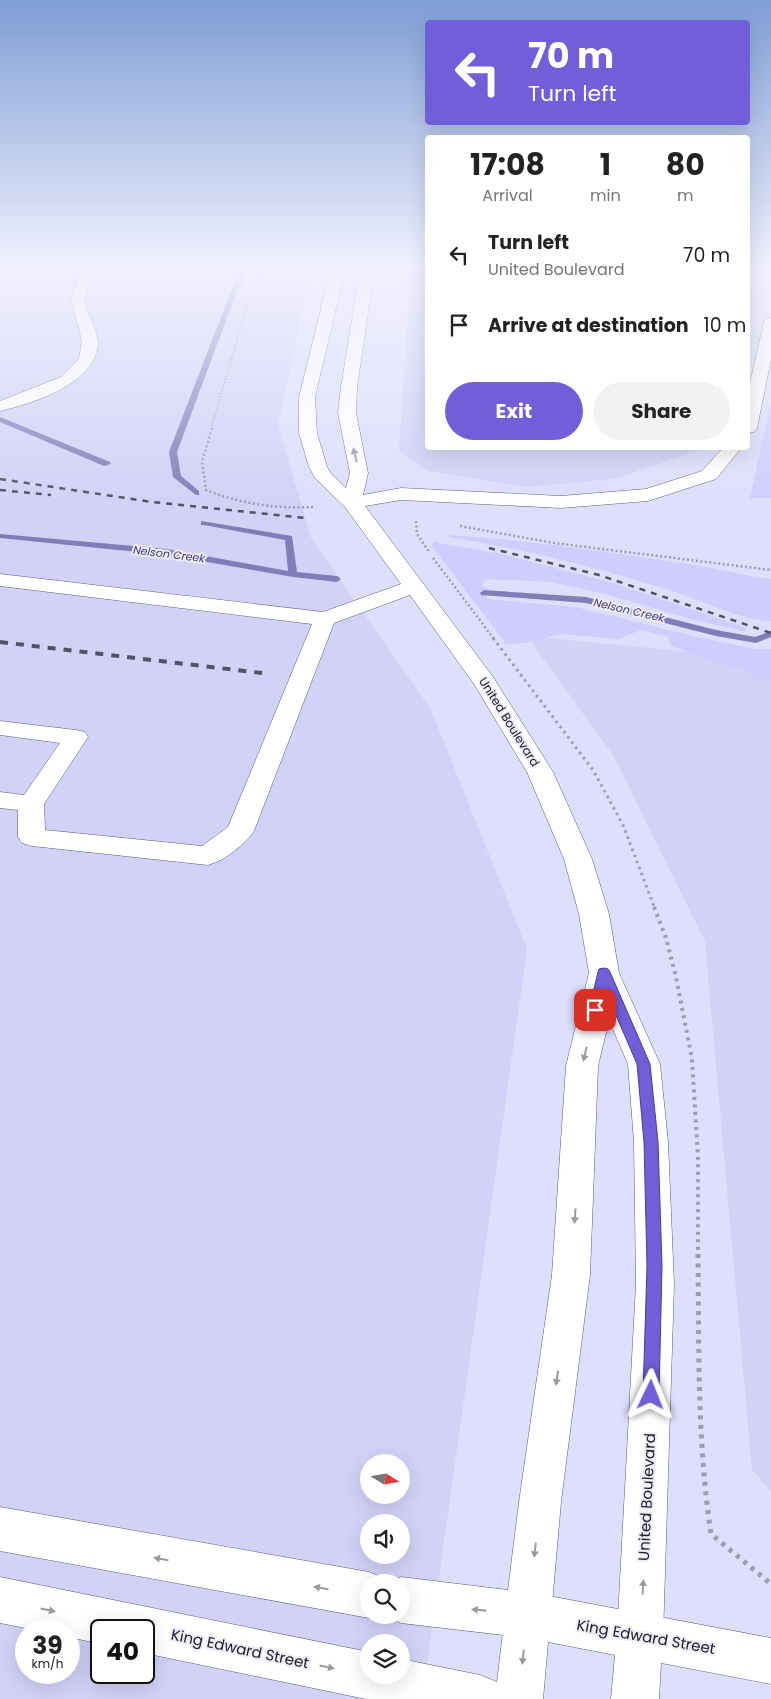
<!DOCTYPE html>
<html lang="en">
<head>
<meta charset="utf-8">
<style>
  body { margin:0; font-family:Poppins,sans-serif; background:#f2f2f2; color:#222; height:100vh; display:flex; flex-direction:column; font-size:19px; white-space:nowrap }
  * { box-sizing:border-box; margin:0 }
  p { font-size:16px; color:#767676 }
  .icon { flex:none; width:28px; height:28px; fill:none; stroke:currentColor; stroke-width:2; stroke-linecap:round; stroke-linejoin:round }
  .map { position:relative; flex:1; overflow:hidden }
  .drawer { position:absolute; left:425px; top:135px; width:325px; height:315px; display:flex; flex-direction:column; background:#fff; border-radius:5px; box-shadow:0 5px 20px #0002 }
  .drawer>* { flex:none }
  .banner { position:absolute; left:425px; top:20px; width:325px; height:105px; border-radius:5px; box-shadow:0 5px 20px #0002; background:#715fd9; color:#fff; overflow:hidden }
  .needle { width:32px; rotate:101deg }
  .buttons { position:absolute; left:360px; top:1454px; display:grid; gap:10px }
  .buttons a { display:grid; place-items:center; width:50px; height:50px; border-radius:50%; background:#fff; box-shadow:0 5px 20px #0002; font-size:25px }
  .speed { position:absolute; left:15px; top:1619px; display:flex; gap:10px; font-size:25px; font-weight:700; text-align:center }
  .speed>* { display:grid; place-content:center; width:65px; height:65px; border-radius:50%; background:#fff; box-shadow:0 5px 20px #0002; line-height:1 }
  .speed small { font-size:12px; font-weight:400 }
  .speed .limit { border:2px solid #111; border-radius:8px; background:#fff; color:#111 }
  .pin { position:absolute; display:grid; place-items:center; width:42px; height:42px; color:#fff; margin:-21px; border-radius:10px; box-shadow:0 2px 8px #0006 }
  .me { position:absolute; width:55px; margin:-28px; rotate:2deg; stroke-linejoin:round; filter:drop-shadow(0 0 4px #0008) }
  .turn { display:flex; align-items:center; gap:18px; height:105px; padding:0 20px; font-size:22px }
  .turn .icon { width:65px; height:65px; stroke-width:2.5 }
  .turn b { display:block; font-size:35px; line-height:42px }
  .eta { display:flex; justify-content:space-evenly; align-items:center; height:85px; text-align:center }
  .eta b { font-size:30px; font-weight:700; line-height:35px }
  .button { display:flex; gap:10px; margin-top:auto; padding:10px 20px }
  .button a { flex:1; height:58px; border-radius:30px; background:#715fd9; color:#fff; font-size:20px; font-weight:700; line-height:58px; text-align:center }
  .button a+a { background:#f2f2f2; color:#222 }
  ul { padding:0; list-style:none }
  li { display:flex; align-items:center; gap:15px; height:70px; padding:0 20px }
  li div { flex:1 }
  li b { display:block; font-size:19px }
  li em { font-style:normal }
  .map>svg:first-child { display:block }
  .built { fill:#d2d1f7; fill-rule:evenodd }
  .green { fill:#cecdfd }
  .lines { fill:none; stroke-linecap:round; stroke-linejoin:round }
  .stream { fill:#807db9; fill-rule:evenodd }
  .minor-casing { stroke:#5c5b76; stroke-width:1 }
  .major-casing { stroke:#5c5b76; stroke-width:1 }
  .path-far4 { stroke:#9c9cb4; stroke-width:2; stroke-dasharray:1 2; stroke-linecap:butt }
  .path-far3 { stroke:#9c9cb4; stroke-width:2.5; stroke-dasharray:2 2.5; stroke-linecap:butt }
  .path-far2 { stroke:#9c9cb4; stroke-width:3; stroke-dasharray:2.5 4; stroke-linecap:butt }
  .path-far1 { stroke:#9c9cb4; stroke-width:4; stroke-dasharray:3 4.5; stroke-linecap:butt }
  .path { stroke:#9c9cb4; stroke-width:5; stroke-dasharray:4 5.5; stroke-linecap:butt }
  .minor { fill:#fff; fill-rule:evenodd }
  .major { fill:#fff; fill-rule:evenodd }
  .rail-far1 { stroke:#525262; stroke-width:2.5; stroke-dasharray:6 6; stroke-linecap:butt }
  .rail { stroke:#525262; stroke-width:4; stroke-dasharray:8 8; stroke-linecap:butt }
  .oneway { fill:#9b9ba0 }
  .route { fill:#715fd9; stroke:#493e8d }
  .labels { text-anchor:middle; stroke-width:4; stroke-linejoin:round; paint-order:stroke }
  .far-water-label { font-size:11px; font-style:italic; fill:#423781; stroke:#ededfa }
  .street-label { font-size:12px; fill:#20202b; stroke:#ededfa }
  .near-street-label { font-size:15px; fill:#20202b; stroke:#ededfa }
</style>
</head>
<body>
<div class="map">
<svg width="771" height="1699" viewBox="0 0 771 1699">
  <rect width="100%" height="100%" fill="#dedefd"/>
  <path class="built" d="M0,265H313L278,424L311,538L430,708L527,949L422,1699H0ZM369,1462H401V1495H369ZM369,1522H401V1555H369ZM369,1582H401V1615H369ZM26,1630H69V1672H26ZM101,1630H144V1672H101ZM369,1642H401V1675H369Z
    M411,265H427L428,448H705L614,479L526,487L428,471L399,450Z
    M527,636L771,660V1491L752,1470L705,941L613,755Z"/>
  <path class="green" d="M771,402V498H750Z
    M448,535C529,540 609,552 688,564C716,568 743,576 771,579V621C746,622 698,599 672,591C599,568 524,549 449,537Z
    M434,542L501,554L613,583L747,628L745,631L702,622L602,593L550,582L485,579L482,587L489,588L486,599L575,607L693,636L756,649H771V680L757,679L747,669L725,665L671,646L668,637L641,630L618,639L561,634L526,643L506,644L432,546Z"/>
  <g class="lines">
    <path class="stream" d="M0,265H6L0,270Z
      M246,265H252L237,291L177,452L181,476L199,491V495H196L173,477L169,452L231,291Z
      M0,417L110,462L111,464L104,466L0,422Z
      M201,521L292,536L297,572L337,576L341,579L337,582L293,577L167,555L0,538V534L167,549L288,571L285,540L204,525H201Z
      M484,590L586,597L716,630L755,637L771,631V637L756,643L716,636L586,603L481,595L480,593Z"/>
    <defs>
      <path id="minor" d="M84,265H98C94,275 86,288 85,298C84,311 98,329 98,342C97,384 33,403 0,411V401L61,377L79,359L82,341L71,298Z
        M332,265H346L315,397L317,433L327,467L332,475L346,488L350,473L338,413L341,387L361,265H375L357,387L356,413L368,473L363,495L401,488L561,496L646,489L702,471L723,448H741L716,479L648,501L561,508L401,500L365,506L493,677L553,772L592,859L609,914L619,973L660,1064L668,1142L674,1284L663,1636L656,1652L640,1659L624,1652L617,1636L636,1284L634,1142L628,1064L609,1020L598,1066L590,1275L561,1502L551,1615L544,1631L528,1638L401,1623L385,1615H401V1582H389L401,1577L508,1590L519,1502L552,1275L566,1066L589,973L579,914L564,859L527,772L474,684L410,595L334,623L254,831C244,845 224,861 208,865L32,846L22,843L18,837V810L0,808V792L24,795L60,743L0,735V721L76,730L85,732L88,737L44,804L45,830L202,846L228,827L312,624L0,586V574L323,612L401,584L345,507L315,478L309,467L299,433V397Z
        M771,318V359L757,428L754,432L748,433V392L764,322L766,319Z
        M0,1507L369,1572L385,1579L386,1582H369V1615H375L369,1618L0,1551Z
        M0,1577L369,1652V1675H401V1659L480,1675L497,1682L504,1699H366L144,1653V1630H101V1644L69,1637V1630H35L0,1623Z"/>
      <path id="major" d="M528,1592L771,1638V1684L661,1663L659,1699H611L615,1655L548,1642L543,1699H495L505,1615L512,1599Z"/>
    </defs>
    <use href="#minor" class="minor-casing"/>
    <use href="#major" class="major-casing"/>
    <path class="path-far4" d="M211,429L251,292L264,265"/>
    <path class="path-far3" d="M212,428L202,462L206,490C241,504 277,509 314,507
      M416,521L417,534L430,553
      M460,526L554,543L771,570
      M433,558L494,639"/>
    <path class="path-far2" d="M493,638L593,770L623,825L655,909"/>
    <path class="path-far1" d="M654,907L666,938L676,977L692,1059L698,1157V1255"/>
    <path class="path" d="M698,1254C699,1347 697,1441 711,1534L771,1584"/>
    <use href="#minor" class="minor"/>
    <use href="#major" class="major"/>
    <path class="rail-far1" d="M0,479L152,502L305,518
      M0,490L51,495
      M489,548L599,575L771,633"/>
    <path class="rail" d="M0,642L270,674"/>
  </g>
  <defs><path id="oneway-solid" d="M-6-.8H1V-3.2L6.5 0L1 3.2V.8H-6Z" transform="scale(1.25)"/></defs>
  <g class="oneway">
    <use href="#oneway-solid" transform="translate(355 455) rotate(-104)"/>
    <use href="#oneway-solid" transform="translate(585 1054) rotate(103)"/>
    <use href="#oneway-solid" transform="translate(575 1216) rotate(94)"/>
    <use href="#oneway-solid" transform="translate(557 1378) rotate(98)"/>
    <use href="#oneway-solid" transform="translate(535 1550) rotate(96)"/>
    <use href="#oneway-solid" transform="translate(161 1559) rotate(-170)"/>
    <use href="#oneway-solid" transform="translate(643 1587) rotate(-87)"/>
    <use href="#oneway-solid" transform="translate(321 1588) rotate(-170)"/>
    <use href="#oneway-solid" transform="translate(48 1610) rotate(12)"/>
    <use href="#oneway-solid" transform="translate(479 1610) rotate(-174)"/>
    <use href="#oneway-solid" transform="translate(523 1657) rotate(96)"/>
    <use href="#oneway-solid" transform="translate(327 1667) rotate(12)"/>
  </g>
  <linearGradient id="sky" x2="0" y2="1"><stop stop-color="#7e9ed5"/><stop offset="0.53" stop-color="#f0f0fe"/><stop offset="1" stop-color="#f0f0fe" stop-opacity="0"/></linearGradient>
  <rect width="771" height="503" fill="url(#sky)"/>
  <path class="route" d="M604,968L608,969L610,972L650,1064L658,1142L662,1266L659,1395L657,1400L651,1403L645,1400L643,1395L647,1266L644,1142L637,1064L606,992L600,1013H591L589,1010L598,972L599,969Z"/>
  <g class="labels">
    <g class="far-water-label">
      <text transform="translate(169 554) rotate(7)" y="4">Nelson Creek</text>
      <text transform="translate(629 610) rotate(13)" y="4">Nelson Creek</text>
    </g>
    <g class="street-label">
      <text transform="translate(509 722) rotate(58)" y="4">United Boulevard</text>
    </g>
    <g class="near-street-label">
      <text transform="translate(647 1497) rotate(-87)" y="5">United Boulevard</text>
      <text transform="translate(646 1637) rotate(10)" y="5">King Edward Street</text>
      <text transform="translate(240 1649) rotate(12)" y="5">King Edward Street</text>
    </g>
  </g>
</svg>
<div class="buttons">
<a><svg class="needle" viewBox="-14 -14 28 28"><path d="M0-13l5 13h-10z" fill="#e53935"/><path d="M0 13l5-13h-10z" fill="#767676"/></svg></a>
<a><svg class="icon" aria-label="sound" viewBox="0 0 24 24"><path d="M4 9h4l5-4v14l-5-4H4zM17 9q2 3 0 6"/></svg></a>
<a><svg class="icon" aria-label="search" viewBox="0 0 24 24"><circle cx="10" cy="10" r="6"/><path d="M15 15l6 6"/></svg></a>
<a><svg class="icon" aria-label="layers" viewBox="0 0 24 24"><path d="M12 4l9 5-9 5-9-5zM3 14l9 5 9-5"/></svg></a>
</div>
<div class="speed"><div>39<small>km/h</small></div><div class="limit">40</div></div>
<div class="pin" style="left:595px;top:1010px;background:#d93025"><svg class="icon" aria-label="arrive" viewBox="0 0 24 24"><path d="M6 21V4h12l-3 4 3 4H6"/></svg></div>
<svg class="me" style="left:651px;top:1395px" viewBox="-20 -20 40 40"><path d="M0-17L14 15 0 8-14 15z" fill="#715fd9" stroke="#fff" stroke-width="4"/></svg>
<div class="banner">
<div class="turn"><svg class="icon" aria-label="left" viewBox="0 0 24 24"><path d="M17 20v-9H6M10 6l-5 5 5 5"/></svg><div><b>70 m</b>Turn left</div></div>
</div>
<section class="drawer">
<div class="eta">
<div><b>17:08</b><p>Arrival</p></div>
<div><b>1</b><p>min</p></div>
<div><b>80</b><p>m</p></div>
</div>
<ul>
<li><svg class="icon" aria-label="left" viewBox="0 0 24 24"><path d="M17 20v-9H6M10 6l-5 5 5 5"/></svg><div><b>Turn left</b><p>United Boulevard</p></div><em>70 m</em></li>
<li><svg class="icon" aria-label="arrive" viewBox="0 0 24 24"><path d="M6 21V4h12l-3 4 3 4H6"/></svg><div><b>Arrive at destination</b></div><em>10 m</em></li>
</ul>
<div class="button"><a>Exit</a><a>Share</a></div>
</section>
</div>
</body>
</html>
